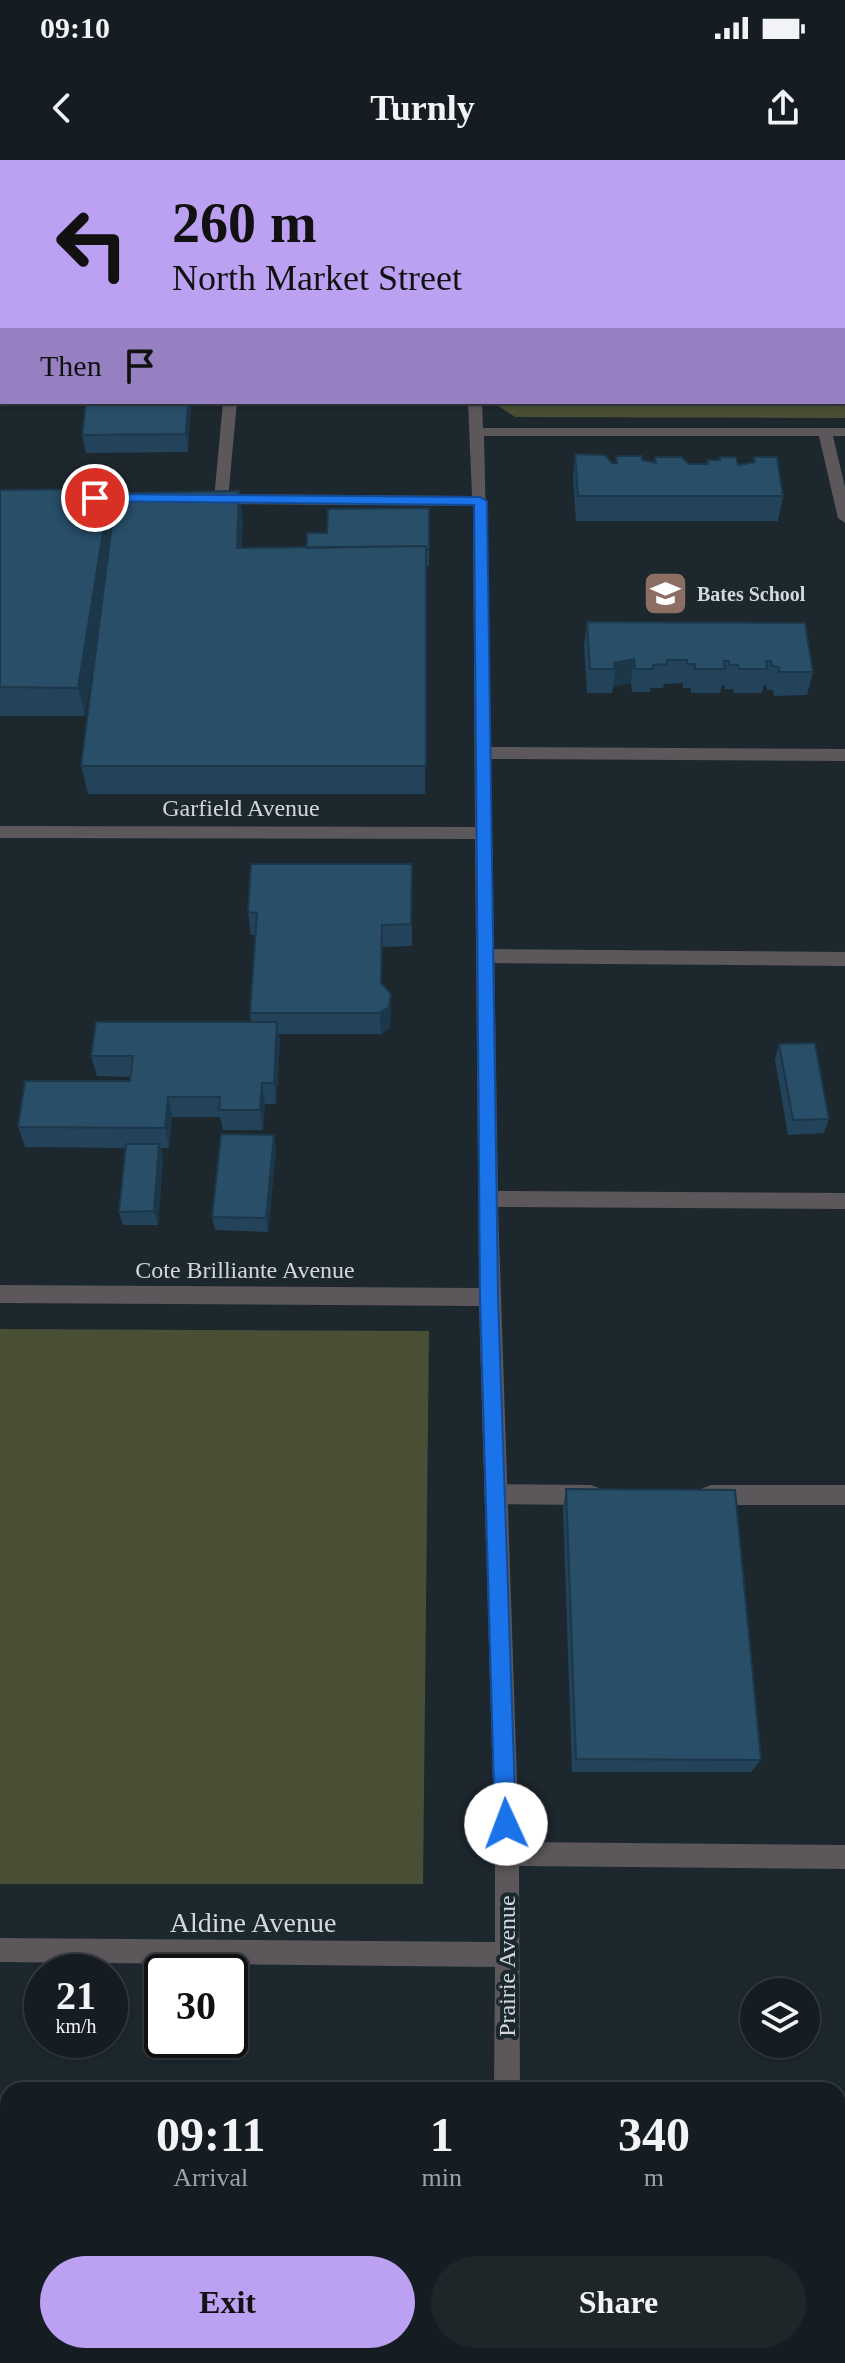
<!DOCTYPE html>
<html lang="en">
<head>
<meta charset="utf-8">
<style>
  body { margin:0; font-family:"Times New Roman",serif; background:#1f262a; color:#f1f3f6; height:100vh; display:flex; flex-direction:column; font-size:30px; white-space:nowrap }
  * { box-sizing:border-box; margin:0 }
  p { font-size:26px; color:#9ea2a5 }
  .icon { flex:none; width:44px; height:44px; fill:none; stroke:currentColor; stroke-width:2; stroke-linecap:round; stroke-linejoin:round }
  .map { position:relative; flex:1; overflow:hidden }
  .drawer { position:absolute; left:0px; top:1922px; width:846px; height:282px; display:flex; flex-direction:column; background:#161d22; border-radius:24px 24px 0 0; box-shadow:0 2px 6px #0004,0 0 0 2px #353b40 }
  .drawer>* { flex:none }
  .hud { position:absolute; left:0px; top:0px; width:846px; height:244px; box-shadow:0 2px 6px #0004,0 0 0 2px #353b40; background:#bca0f2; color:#111; overflow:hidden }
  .controls { position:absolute; left:740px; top:1818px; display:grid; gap:16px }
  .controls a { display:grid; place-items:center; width:80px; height:80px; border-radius:50%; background:#161d22; box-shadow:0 2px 6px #0004,0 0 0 2px #353b40; font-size:40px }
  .speed { position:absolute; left:24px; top:1794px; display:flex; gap:16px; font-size:40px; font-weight:700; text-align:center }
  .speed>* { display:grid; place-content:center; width:104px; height:104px; border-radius:50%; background:#161d22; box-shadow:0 2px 6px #0004,0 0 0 2px #353b40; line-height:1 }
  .speed small { font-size:20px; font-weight:400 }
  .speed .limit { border:4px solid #111; border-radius:12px; background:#fff; color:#111 }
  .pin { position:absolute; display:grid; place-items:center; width:68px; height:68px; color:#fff; margin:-34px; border:4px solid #fff; border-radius:50%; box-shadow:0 2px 8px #0007 }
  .me { position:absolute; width:88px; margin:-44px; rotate:358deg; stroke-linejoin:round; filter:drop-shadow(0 0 6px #0008) }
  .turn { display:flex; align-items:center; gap:28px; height:168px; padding:0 40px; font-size:36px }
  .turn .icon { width:104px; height:104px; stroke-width:2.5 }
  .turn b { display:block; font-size:56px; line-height:68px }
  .then { display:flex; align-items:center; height:76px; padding:0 40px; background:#0003; gap:16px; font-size:30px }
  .eta { display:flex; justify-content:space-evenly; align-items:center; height:136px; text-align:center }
  .eta b { font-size:48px; font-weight:700; line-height:56px }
  .primary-button { display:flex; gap:16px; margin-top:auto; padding:16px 40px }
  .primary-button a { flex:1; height:92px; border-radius:48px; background:#bca0f2; color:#111; font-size:32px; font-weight:700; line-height:92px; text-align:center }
  .primary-button a+a { background:#1f262a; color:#f1f3f6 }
  .status { display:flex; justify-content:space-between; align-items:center; height:56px; padding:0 40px; background:#161d22; direction:ltr }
  .status svg { height:22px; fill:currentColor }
  header { display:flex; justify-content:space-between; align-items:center; height:104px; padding:0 40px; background:#161d22; font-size:36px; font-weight:700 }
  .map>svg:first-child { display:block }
  .green { fill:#494f34 }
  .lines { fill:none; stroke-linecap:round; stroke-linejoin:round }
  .lane { fill:#5b575b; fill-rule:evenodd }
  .street { fill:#5b575b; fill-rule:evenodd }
  .wall { fill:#224359 }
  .shaded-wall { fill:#1c3749 }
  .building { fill:#284e68; stroke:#1c3749; stroke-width:2 }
  .route { fill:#1a73e8; stroke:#114b97; stroke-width:2 }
  .labels { text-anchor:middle; stroke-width:8; stroke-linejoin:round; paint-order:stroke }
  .far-poi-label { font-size:20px; font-weight:bold; fill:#d2d8de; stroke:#1d272e; text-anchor:start }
  .street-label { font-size:24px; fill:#d2d8de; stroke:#1d272e }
  .near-street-label { font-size:28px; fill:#d2d8de; stroke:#1d272e }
</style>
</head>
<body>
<div class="status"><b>09:10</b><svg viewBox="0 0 49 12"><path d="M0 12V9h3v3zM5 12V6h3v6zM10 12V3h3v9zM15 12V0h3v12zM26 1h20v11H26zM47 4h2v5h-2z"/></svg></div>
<header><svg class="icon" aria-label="back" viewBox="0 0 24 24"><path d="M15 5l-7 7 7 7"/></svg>Turnly<svg class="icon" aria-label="share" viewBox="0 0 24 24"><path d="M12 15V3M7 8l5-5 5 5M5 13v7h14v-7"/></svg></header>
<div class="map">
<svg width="845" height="2203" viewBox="0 0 845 2203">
  <rect width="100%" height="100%" fill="#1d272e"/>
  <path class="green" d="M845,57V258L515,257L497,245V242H844Z
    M0,1169L429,1171L423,1724H0Z"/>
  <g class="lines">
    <path class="lane" d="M248,0H260V2H248Z
      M0,193H2V201H0Z
      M223,242H237L228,339L221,344L214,339Z
      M825,268L832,272L845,327V363L838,358L818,272Z
      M485,789L845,792V806L485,803L476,796Z
      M495,1324L591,1325L599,1328L602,1335L599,1342L591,1345L495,1344L487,1341L484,1334L487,1327Z
      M711,1325H845V1345H711L703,1342L700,1335L703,1328Z
      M838,2153H845V2181H838Z"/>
    <path class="street" d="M463,0H475V2H463Z
      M844,47H845V55H844Z
      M0,71H2V79H0Z
      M468,242H482L483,268H845V276H484L491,587L845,589V601L491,599L498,1031L845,1033V1049L498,1047L519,1682L845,1685V1709L519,1706L520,1930H494L495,1807L0,1802V1778L495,1782V1694L479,1146L0,1143V1125L479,1128L475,679L0,678V666L475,667L473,346L212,344L205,339L212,334L472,336Z
      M496,2196H524V2203H496Z"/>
  </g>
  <path class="wall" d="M0,0H56V2H2V46H0Z
    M169,0H232V2H169Z
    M0,91H2V184L0,180Z
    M191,242L188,292L86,293L82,275Z
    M575,294L612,303H616V296L642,300L654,303L655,297L689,304H706L707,300H719L720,297L738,305L753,302L754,297L783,336L778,361H576L573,319Z
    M0,330L114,352L239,331L243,360L241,388H307L327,373L429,348V406H426L425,634H88L81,606L102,446L85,556H0Z
    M587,462L805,463L813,512L807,535L774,536L773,530H767L766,525H764L762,533H734L733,529H725L724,525H722L720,533H691V528H683V523L664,524L663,528H650V532H632L631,523L613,527L612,533H587L584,486Z
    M412,704V786L382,787V824L391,834L390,868L381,874H279L280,883L276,944H265L263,970H223L220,957H172L169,988H161L163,998L158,1065H123L119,1052L125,988L25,987L18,967L130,921L131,917L97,916L91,896L251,862L250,853L255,775H251L248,752Z
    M779,884L829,959L824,973L788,975L775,900Z
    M274,975L276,990L268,1072L215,1070L212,1057Z
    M566,1329L761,1600L751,1612H572L563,1347Z"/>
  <path class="shaded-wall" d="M188,242H191L188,292L186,274Z
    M110,329L115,359L85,556L78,528Z
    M239,331L243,360L240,418L237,388Z
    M634,499L631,523L613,527L615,509L614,503Z
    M391,834L390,868L381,874L380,853Z
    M277,862L280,883L276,944L274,923Z
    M262,923L265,944L263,970L260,950Z
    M168,937L172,957L169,988L165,968Z
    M274,975L276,990L268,1072L266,1058Z
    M159,984L163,998L158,1065L154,1051Z"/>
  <path class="building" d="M0,0H49L48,2H2V28H0Z
    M184,0H228V2H184Z
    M323,0H351V2H323Z
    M678,0H710V2H679Z
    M0,91H2V159H0Z
    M86,242H188L186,274L82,275Z
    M575,294L605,295L612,303H617L616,296H642V300L656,303L655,297H681L689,304H708L707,300H720V297H736L738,305L755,302L754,297H777L783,336H578Z
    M110,329L78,528L0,527V330Z
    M239,331L237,388L426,386V606H81L116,333Z
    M429,348V389H426V386L307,388V373H327L328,349Z
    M587,462L805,463L813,512H779V507L772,506L771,501H766L767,509H739L738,505H729V501H724L725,509H695V504H687V500H667V504L653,505V509H635L634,499L614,503L615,509H590Z
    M251,704H412L411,764L382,765L381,823L391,834L389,847L380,853H250L257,753L248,752Z
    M96,862H277L274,923H262L260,950H219L220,937H168L165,968L18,967L25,921H130L133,896H91Z
    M815,883L829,959L793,960L779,884Z
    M221,974L274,975L266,1058L212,1057Z
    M126,984H159L154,1051L119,1052Z
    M566,1329L735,1330L761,1600L576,1599Z"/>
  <path class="route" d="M95,334L480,337L487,341L498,1137L516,1664L513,1672L506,1675L498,1672L495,1664L480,1137L474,345L90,341V335Z"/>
  <defs>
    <symbol id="school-square" viewBox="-11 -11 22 22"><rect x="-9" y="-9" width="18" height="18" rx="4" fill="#8d6e63" stroke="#1d272e"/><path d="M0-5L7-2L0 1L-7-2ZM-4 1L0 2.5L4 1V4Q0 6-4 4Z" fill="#fff"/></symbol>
  </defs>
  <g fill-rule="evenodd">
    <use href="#school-square" x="640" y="408" width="51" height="51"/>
  </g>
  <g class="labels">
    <g class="far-poi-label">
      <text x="697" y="441">Bates School</text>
    </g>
    <g class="street-label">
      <text x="241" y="656">Garfield Avenue</text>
      <text x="245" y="1118">Cote Brilliante Avenue</text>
      <text transform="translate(507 1806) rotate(-90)" y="8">Prairie Avenue</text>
    </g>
    <g class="near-street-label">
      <text x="253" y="1772">Aldine Avenue</text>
    </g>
  </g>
</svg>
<div class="controls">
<a><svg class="icon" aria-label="layers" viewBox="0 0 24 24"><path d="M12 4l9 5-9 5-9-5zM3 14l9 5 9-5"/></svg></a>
</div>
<div class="speed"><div>21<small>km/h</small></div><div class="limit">30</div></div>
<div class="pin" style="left:95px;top:338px;background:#d93025"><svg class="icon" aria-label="arrive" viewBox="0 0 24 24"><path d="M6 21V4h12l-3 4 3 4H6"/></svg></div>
<svg class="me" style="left:506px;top:1664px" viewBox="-20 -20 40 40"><circle r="19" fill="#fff"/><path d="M0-13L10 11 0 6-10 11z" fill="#1a73e8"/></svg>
<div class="hud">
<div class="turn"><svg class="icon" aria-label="left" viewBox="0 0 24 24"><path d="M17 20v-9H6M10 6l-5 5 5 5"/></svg><div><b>260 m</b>North Market Street</div></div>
<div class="then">Then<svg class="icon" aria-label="arrive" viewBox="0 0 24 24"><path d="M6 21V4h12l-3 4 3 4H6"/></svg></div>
</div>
<section class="drawer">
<div class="eta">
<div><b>09:11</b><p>Arrival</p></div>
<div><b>1</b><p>min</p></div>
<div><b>340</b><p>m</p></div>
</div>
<div class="primary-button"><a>Exit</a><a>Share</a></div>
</section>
</div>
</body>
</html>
